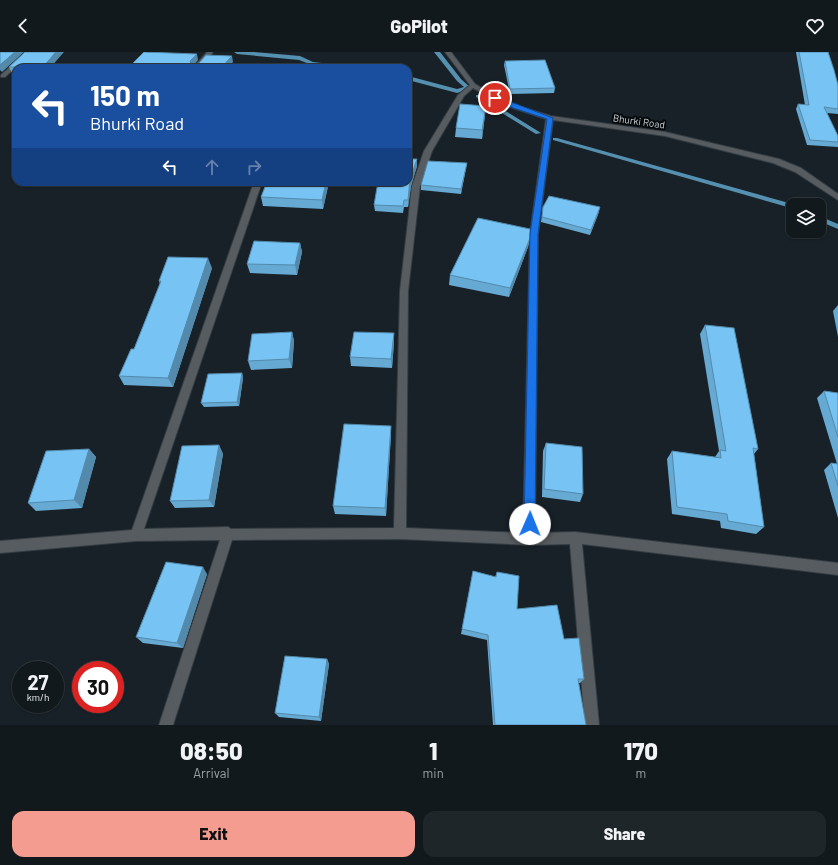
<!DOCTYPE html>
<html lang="en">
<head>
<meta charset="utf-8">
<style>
  body { margin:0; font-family:Barlow,sans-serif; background:#1e262a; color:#f1f3f6; height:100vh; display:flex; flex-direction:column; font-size:15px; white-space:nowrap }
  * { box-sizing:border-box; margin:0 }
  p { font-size:13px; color:#9ca0a4 }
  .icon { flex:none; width:22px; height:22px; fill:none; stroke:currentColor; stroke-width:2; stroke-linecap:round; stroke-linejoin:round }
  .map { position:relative; height:673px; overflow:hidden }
  .side { display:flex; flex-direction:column; background:#11191d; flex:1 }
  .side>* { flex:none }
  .top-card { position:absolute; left:12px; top:12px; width:400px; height:122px; border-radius:12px; box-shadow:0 1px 3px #0004,0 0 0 1px #30383b; background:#1a4fa0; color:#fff; overflow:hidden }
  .fabs { position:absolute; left:786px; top:146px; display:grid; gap:8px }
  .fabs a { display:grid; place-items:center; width:40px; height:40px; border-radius:8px; background:#11191d; box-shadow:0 1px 3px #0004,0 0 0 1px #30383b; font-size:20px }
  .speed { position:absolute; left:12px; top:609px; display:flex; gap:8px; font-size:20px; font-weight:700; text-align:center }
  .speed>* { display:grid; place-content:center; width:52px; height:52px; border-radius:50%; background:#11191d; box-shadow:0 1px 3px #0004,0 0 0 1px #30383b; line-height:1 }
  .speed small { font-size:10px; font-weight:400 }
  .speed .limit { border:6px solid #d22; background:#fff; color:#111 }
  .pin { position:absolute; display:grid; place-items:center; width:34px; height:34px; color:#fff; margin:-17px; border:2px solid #fff; border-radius:50%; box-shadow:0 1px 4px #0007 }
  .me { position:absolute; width:44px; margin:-22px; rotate:1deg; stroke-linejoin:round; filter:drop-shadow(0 0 3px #0008) }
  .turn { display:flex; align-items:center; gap:14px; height:84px; padding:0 12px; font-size:18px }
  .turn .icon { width:52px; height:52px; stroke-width:2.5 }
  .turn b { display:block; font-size:28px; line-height:34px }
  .lanes { display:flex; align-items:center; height:38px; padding:0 12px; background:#0003; justify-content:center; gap:20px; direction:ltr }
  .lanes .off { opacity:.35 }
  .eta { display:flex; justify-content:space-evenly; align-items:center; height:68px; text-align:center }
  .eta b { font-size:24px; font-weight:800; line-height:28px }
  .cta { display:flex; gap:8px; margin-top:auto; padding:8px 12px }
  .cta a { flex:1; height:46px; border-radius:12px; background:#f59c91; color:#111; font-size:16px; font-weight:800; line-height:46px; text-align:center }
  .cta a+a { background:#1e262a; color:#f1f3f6 }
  header { display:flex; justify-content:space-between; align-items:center; height:52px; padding:0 12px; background:#11191d; font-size:18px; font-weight:800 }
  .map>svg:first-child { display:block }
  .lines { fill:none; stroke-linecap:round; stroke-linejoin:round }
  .stream { fill:#5690b0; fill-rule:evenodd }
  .minor-casing { stroke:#343d43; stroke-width:2 }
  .minor { fill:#575c60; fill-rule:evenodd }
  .wall { fill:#66a9d2 }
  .shaded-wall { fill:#5389ab }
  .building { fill:#77c4f4; stroke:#5389ab }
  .route { fill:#1a73e8; stroke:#114b97 }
  .labels { text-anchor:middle; stroke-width:4; stroke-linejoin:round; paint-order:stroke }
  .far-street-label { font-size:10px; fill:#ccd3d7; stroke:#060a0c }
</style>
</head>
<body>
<header><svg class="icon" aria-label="back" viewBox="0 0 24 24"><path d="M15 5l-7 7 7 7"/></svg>GoPilot<svg class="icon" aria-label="heart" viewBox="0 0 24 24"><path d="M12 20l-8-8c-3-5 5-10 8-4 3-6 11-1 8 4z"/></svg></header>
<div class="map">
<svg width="838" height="673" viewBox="0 0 838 673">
  <rect width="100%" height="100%" fill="#172127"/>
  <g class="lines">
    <path class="stream" d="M234,0H254L300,4L313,10L348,14L351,16H336L312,13L299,8L237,2Z
      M434,0H440L461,27L470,35V37L457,41L408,28V24L457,37L464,35L457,29Z
      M476,43H480L541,81L536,82L476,45Z
      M553,86H557L796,153H793V156H791L553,88Z
      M819,164L838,172V177L819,169Z"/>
    <defs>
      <path id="minor" d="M26,0H32L5,25H1V23Z
        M207,0H213L199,16H193Z
        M445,0H451L475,32L508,51L551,64L665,80L779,107L801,116L838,142V148L795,120L773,111L665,84L553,68L538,182L535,481L575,480L838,511V523L582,492L599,673H585L570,492L529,493L400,487L232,488L173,673H159L220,488L136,489L0,501V489L132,478L254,130H262L144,477L228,475L231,477L394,476L400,239L412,134L424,99L458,43L470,33ZM473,36L504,53L546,67L530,182L523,481L406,476L408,239L420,134L432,99L464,44Z"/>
    </defs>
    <use href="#minor" class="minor-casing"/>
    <use href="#minor" class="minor"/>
  </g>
  <path class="wall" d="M25,0L50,16H16V21H12L9,15Z
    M796,0H828L838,33V62L827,61L838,84V95L807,93L796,57L798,52L805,53Z
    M505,9L555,36L554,41L510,42L504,13Z
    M486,54L482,87L455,85L456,76Z
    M417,107V114L411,134L408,155H404L403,161L375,159L374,153Z
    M466,116L461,142L421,138V133Z
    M214,130H253L251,133Z
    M261,130H329L323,157L263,154L261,145L265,134H262Z
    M543,155L599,160L590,183L541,170Z
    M530,186L528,195L509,245L449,233L450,223Z
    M300,191L302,200L297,223L250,221L247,212Z
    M212,216L173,335L124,333L119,324L134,297L160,232L159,229Z
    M838,253V285L833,259Z
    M705,273L758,397L754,402L764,475L756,482L721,476L720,469L672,462L667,407L672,399L715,405L719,399L700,282Z
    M292,280L294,289L292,316L251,318L248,309Z
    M394,290L392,316L351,314L350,305Z
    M242,321L243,326L239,354L204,355L201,351Z
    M824,339L838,341V466L824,418L831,411L837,412L817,346Z
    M391,374V382L386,464L335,462L333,454Z
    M546,391L583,442L580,450L542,445L543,399Z
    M219,393L223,402L214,455L175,456L170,449Z
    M89,397L96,405L82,456L36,459L28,451Z
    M473,519L495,525L497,520L517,557L564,587L584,627L580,631H578L586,673H493L487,588L461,582Z
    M207,522L183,596L143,591L136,585Z
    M327,607L329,612L321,669L279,665L275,661Z"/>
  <path class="shaded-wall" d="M15,0H24L2,20L0,18V13Z
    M56,0H64L50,16H43V15Z
    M197,2L198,8L192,15L190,9Z
    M232,4L233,10L228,16H221Z
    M486,54L485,63L482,87V78Z
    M417,107V114L411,134L408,155V148L410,127Z
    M467,111L466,116L461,142V137Z
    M326,130H329L323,157L322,148Z
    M600,155L599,160L590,183L591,178Z
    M530,186L528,195L509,245L510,236Z
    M300,191L302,200L297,223L295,213Z
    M208,206L212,216L173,335L168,326Z
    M292,280L294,289L292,316L289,307Z
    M394,281V290L392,316L391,307Z
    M242,321L243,326L239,354L237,350Z
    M391,374V382L386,464L385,456Z
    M219,393L223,402L214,455L209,448Z
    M89,397L96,405L82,456L74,448Z
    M203,515L207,522L183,596L177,591Z
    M327,607L329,612L321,669L319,665Z"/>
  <path class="building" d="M0,0H15L0,13Z
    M25,0H56L43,15H9Z
    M144,0L197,2L190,9L191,12L199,11L206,3L232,4L221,16H128Z
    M799,0H828L834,18L838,33V57L824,55L838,84V90L810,88L798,52L809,53Z
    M545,8L555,36L510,37L505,9Z
    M460,52L486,54L482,78L456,76Z
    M408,107H417L410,127L408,148H404L403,154L374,153L378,130H408Z
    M428,109L467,111L461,137L421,133Z
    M267,130H326L322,148L261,145Z
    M549,144L600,155L591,178L542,165L543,155Z
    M478,166L530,177V186L510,236L450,223Z
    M254,189L300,191L295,213L247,212Z
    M168,205L208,206L168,326L119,324L131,297H134L161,229H159Z
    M705,273L734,276L758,397L753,396L764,475L728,469L727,462L677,455L672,399L721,406L720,398L726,399Z
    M292,280L289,307L248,309L252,282Z
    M354,280L394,281L391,307L350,305Z
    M242,321L237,350L201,351L208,322Z
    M824,339L838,341V385Z
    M344,372L391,374L385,456L333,454Z
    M546,391L582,395L583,442L544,437Z
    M219,393L209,448L170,449L182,394Z
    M89,397L74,448L28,451L46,399Z
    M831,411L838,412V434Z
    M166,510L203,515L177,591L136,585Z
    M473,519L496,525L497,520L519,524L517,557L557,553L564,587L579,586L584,627H578L586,673H495L488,583L462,577Z
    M285,604L327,607L319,665L275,661Z"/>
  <path class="route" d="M495,44L553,66L538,182L535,472L533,475L530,477L526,475L524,472L530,182L547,67L504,53L493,47L492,46Z"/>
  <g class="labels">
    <g class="far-street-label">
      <text transform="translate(639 69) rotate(8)" y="4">Bhurki Road</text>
    </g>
  </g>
</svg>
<div class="fabs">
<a><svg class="icon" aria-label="layers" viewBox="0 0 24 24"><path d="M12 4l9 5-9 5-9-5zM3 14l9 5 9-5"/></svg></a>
</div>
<div class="speed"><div>27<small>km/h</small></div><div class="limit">30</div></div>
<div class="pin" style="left:495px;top:46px;background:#d93025"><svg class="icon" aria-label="arrive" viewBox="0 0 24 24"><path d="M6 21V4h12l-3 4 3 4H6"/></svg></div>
<svg class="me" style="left:530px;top:472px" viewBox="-20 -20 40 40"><circle r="19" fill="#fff"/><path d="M0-13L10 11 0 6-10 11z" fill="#1a73e8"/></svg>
<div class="top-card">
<div class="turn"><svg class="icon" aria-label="left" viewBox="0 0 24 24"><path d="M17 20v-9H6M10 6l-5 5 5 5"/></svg><div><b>150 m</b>Bhurki Road</div></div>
<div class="lanes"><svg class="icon" aria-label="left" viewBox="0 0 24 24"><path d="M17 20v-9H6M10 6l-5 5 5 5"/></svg><svg class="icon off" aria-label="ahead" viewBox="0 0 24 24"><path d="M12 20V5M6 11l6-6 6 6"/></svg><svg class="icon off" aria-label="right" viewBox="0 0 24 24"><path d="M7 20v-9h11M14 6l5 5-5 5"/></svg></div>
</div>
</div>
<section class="side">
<div class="eta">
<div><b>08:50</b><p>Arrival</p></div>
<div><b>1</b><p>min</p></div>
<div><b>170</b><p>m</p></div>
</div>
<div class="cta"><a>Exit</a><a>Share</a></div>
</section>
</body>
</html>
